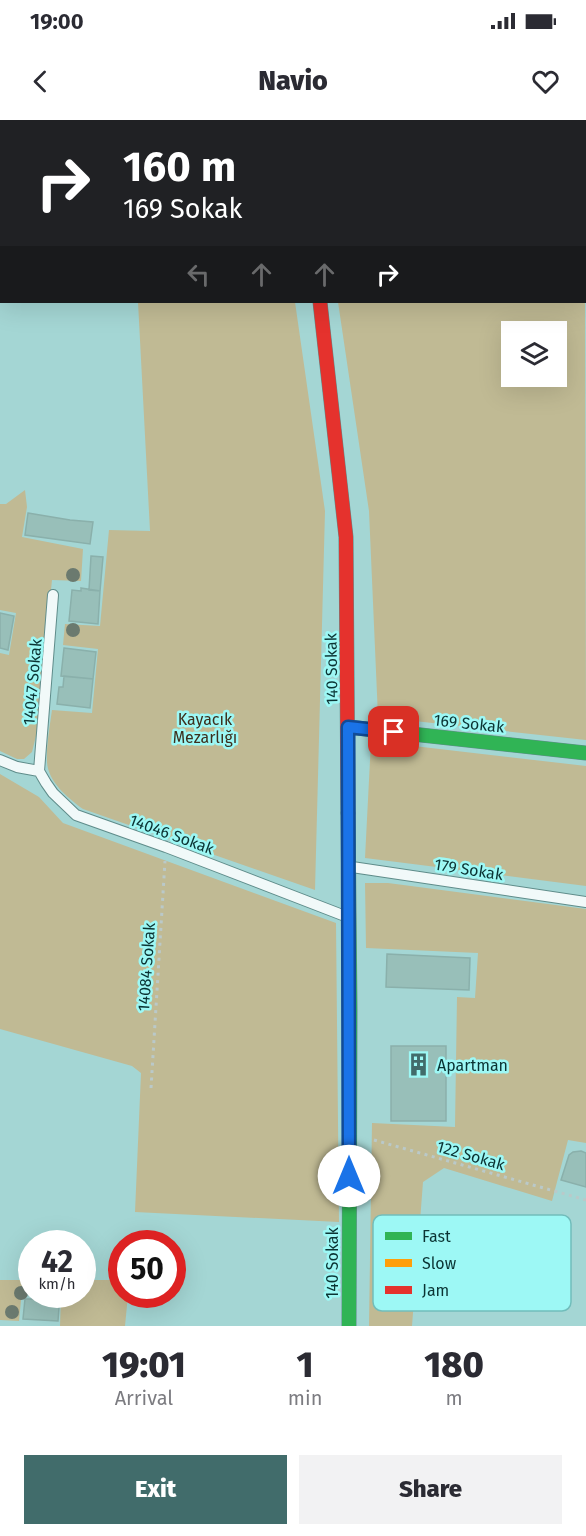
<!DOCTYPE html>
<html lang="en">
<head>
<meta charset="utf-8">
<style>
  body { margin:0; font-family:"Fira Sans",sans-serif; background:#f2f2f3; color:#2b2b33; height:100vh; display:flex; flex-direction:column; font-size:22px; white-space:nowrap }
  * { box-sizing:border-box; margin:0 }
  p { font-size:20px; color:#7c7c81 }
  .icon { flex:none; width:33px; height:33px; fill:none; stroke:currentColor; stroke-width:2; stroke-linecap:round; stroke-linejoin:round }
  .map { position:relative; height:1206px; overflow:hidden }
  .side { display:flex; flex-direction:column; background:#fff; flex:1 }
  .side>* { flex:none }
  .top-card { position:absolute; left:0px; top:0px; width:586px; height:183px; box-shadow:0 6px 24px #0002; background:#202124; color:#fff; overflow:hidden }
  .buttons { position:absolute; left:501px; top:201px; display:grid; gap:12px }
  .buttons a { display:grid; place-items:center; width:66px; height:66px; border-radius:0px; background:#fff; box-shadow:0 6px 24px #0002; font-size:30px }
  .speed { position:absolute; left:18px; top:1110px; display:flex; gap:12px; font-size:30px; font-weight:700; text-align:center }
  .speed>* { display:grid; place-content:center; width:78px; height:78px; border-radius:50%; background:#fff; box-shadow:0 6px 24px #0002; line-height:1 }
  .speed small { font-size:15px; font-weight:400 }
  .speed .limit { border:9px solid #d22; background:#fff; color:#111 }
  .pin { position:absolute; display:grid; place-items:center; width:51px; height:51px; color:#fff; margin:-26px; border-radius:12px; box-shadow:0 3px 9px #0006 }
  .me { position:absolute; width:66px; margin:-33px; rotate:0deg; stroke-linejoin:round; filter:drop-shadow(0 0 4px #0008) }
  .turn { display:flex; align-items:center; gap:21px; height:126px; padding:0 24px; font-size:27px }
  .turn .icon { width:78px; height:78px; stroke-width:2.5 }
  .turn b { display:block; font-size:42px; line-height:51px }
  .lanes { display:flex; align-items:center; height:57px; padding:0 24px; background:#0003; justify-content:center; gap:30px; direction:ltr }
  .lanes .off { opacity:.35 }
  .eta { display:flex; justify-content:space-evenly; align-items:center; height:102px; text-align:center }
  .eta b { font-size:36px; font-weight:800; line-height:42px }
  .action { display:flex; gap:12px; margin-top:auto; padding:12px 24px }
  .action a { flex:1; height:69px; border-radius:0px; background:#416c6b; color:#fff; font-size:24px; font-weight:800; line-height:69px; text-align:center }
  .action a+a { background:#f2f2f3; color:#2b2b33 }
  .status { display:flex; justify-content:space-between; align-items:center; height:42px; padding:0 30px; background:#fff; direction:ltr }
  .status svg { height:16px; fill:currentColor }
  header { display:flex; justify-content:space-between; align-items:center; height:78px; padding:0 24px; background:#fff; font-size:27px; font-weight:800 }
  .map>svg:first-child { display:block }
  .green { fill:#c0ba94; fill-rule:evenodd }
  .building { fill:#98bfb9; stroke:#8ab0ab; stroke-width:1.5 }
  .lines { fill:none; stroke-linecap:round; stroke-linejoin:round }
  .lane-casing { stroke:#5f8c8a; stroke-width:12 }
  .street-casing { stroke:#5f8c8a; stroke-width:24 }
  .fast-casing { stroke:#5f8c8a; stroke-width:15 }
  .slow-casing { stroke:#5f8c8a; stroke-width:15 }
  .jam-casing { stroke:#5f8c8a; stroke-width:15 }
  .path { stroke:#bac9c9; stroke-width:3; stroke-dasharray:3 4.5; stroke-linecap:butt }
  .lane { stroke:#f1f9f9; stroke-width:10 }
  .street { stroke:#f1f9f9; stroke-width:22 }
  .fast { stroke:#30b455; stroke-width:14 }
  .slow { stroke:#ff9f0a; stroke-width:14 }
  .jam { stroke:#e5322d; stroke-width:14 }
  .tree { fill:#6b7a6f }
  .route-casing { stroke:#114b97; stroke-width:15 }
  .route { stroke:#1a73e8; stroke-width:10 }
  .labels { text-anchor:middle; stroke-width:5; stroke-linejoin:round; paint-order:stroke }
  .street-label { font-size:16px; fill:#0b3333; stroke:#9df8f5 }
  .park-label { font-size:16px; fill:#3d2f1d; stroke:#9df8f5 }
  .poi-label { font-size:16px; fill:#0b3333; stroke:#9df8f5; text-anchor:start }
  .key { fill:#9df8f5; stroke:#71bdbb; stroke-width:1.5 }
  .key-label { font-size:16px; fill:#0b3333 }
</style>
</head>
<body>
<div class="status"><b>19:00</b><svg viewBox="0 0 49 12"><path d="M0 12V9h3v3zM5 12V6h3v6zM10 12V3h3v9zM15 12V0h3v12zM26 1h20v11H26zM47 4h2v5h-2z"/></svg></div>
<header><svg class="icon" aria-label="back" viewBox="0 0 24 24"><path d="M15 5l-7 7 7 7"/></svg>Navio<svg class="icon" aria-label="heart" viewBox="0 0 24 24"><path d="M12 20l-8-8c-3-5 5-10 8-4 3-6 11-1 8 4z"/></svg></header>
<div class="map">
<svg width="586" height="1206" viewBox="0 0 586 1206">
  <rect width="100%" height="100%" fill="#a4d6d4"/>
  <path class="green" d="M310,0H518V2H310Z
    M585,175L586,620L378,597L369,391L338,182H585ZM512,212H556V256H512Z
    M138,182H295L325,391L315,770L83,689C68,678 48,662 47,642C46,628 50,604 52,590L92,593L98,529L63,525L65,504L100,506L109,410L150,411Z
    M25,370L27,387L22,417L83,429L81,461L52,460L37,612L32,632L24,639H17L0,631V533L9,535L16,493L0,490V384H6Z
    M371,621L586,646V766L365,738Z
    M0,654L39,677L63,703L336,803L339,1102L135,1092L141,953L132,946L0,909Z
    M365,763H388L586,789V1023L568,1020L552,1081L444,1048L423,1062L412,1206H369L372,1003L455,1007L457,877L475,878L478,833L366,828Z
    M0,1160H23L19,1201L0,1200Z
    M83,1160H121L122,1174L128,1175L125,1206H60L61,1175L82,1174Z"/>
  <path class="building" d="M28,393L70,400L93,402L90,424L25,415Z
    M91,436L103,437L100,471L89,470Z
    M81,468L100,471L98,504L69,501L72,470L81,471Z
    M0,493L14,496L8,530L0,528Z
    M64,528L96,532L93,559L61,556Z
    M64,556L93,559L90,588L57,584L59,567H63Z
    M387,834L470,838L469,870L386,867Z
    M391,926H446V1001H391Z
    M581,1031L586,1033V1067L561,1060L569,1035L573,1032Z
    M37,1174H60L58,1201L23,1199L25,1179H36Z"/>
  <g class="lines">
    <defs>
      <path id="lane" d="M0,640L17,647L39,651L46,663L53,673L76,695L166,727L345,796
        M39,651L53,475
        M352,747L586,782"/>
      <path id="street" d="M585,165H586"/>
      <path id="fast" d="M348,607L586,633
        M348,693L350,890L349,1206"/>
      <path id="slow" d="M301,0V2"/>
      <path id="jam" d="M320,182L346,417L348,693"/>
    </defs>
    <use href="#lane" class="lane-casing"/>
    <use href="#street" class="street-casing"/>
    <use href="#fast" class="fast-casing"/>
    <use href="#slow" class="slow-casing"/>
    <use href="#jam" class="jam-casing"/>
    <path class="path" d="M151,968L165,741
      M374,1020L586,1080"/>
    <use href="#lane" class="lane"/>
    <use href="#street" class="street"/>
    <use href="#fast" class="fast"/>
    <use href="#slow" class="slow"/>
    <use href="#jam" class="jam"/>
  </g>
  <g class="tree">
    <circle cx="73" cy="455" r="7"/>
    <circle cx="73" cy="510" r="7"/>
    <circle cx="21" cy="1173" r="7"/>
    <circle cx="12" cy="1192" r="7"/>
  </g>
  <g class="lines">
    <defs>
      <path id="route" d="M349,1056L348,607L394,612"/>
    </defs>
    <use href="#route" class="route-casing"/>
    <use href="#route" class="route"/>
  </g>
  <defs>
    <symbol id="building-bare" viewBox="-9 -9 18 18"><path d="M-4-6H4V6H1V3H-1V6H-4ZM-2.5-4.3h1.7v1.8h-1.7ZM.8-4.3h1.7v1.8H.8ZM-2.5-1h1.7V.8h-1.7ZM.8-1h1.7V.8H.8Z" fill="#416c6b" stroke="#9df8f5" stroke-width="2.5" paint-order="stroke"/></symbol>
  </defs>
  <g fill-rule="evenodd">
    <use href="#building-bare" x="402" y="928" width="33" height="33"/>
  </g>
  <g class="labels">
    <g class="street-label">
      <text transform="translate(331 549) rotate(-91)" y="6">140 Sokak</text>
      <text transform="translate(32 562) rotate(-85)" y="6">14047 Sokak</text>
      <text transform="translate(469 603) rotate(6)" y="6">169 Sokak</text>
      <text transform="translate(172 714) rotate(20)" y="6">14046 Sokak</text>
      <text transform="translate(469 749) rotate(9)" y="6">179 Sokak</text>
      <text transform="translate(146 847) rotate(-86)" y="6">14084 Sokak</text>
      <text transform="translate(471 1035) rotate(16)" y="6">122 Sokak</text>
      <text transform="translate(332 1143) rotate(-90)" y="6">140 Sokak</text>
    </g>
    <g class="park-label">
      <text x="205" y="605">Kayacık<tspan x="205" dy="18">Mezarlığı</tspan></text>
    </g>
    <g class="poi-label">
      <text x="437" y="951">Apartman</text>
    </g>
  </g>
  <rect x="373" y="1095" width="198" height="96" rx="9" class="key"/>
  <rect x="385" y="1112" width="27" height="8" fill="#30b455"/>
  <rect x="385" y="1139" width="27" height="8" fill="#ff9f0a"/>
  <rect x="385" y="1166" width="27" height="8" fill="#e5322d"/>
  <g class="key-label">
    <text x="422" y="1122">Fast</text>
    <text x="422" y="1149">Slow</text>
    <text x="422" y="1176">Jam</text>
  </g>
</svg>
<div class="buttons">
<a><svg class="icon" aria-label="layers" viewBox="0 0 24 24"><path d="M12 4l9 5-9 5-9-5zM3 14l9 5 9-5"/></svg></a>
</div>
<div class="speed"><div>42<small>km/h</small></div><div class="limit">50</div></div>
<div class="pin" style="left:394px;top:612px;background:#d93025"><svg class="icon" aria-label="arrive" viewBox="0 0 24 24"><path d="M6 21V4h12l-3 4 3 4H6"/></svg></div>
<svg class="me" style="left:349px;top:1056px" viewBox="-20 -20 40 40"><circle r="19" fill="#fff"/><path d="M0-13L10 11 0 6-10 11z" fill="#1a73e8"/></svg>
<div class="top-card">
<div class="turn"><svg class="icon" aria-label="right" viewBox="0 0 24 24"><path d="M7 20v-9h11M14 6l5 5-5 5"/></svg><div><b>160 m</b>169 Sokak</div></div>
<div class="lanes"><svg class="icon off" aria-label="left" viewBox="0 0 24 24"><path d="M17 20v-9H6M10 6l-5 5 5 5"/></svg><svg class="icon off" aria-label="ahead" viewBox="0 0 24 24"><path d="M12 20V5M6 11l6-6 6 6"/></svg><svg class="icon off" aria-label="ahead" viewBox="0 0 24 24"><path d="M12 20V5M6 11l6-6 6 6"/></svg><svg class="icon" aria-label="right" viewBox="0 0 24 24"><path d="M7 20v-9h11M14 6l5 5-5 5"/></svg></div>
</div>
</div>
<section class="side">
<div class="eta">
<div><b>19:01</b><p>Arrival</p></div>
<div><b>1</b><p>min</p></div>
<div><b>180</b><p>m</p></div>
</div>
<div class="action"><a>Exit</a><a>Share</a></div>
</section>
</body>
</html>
